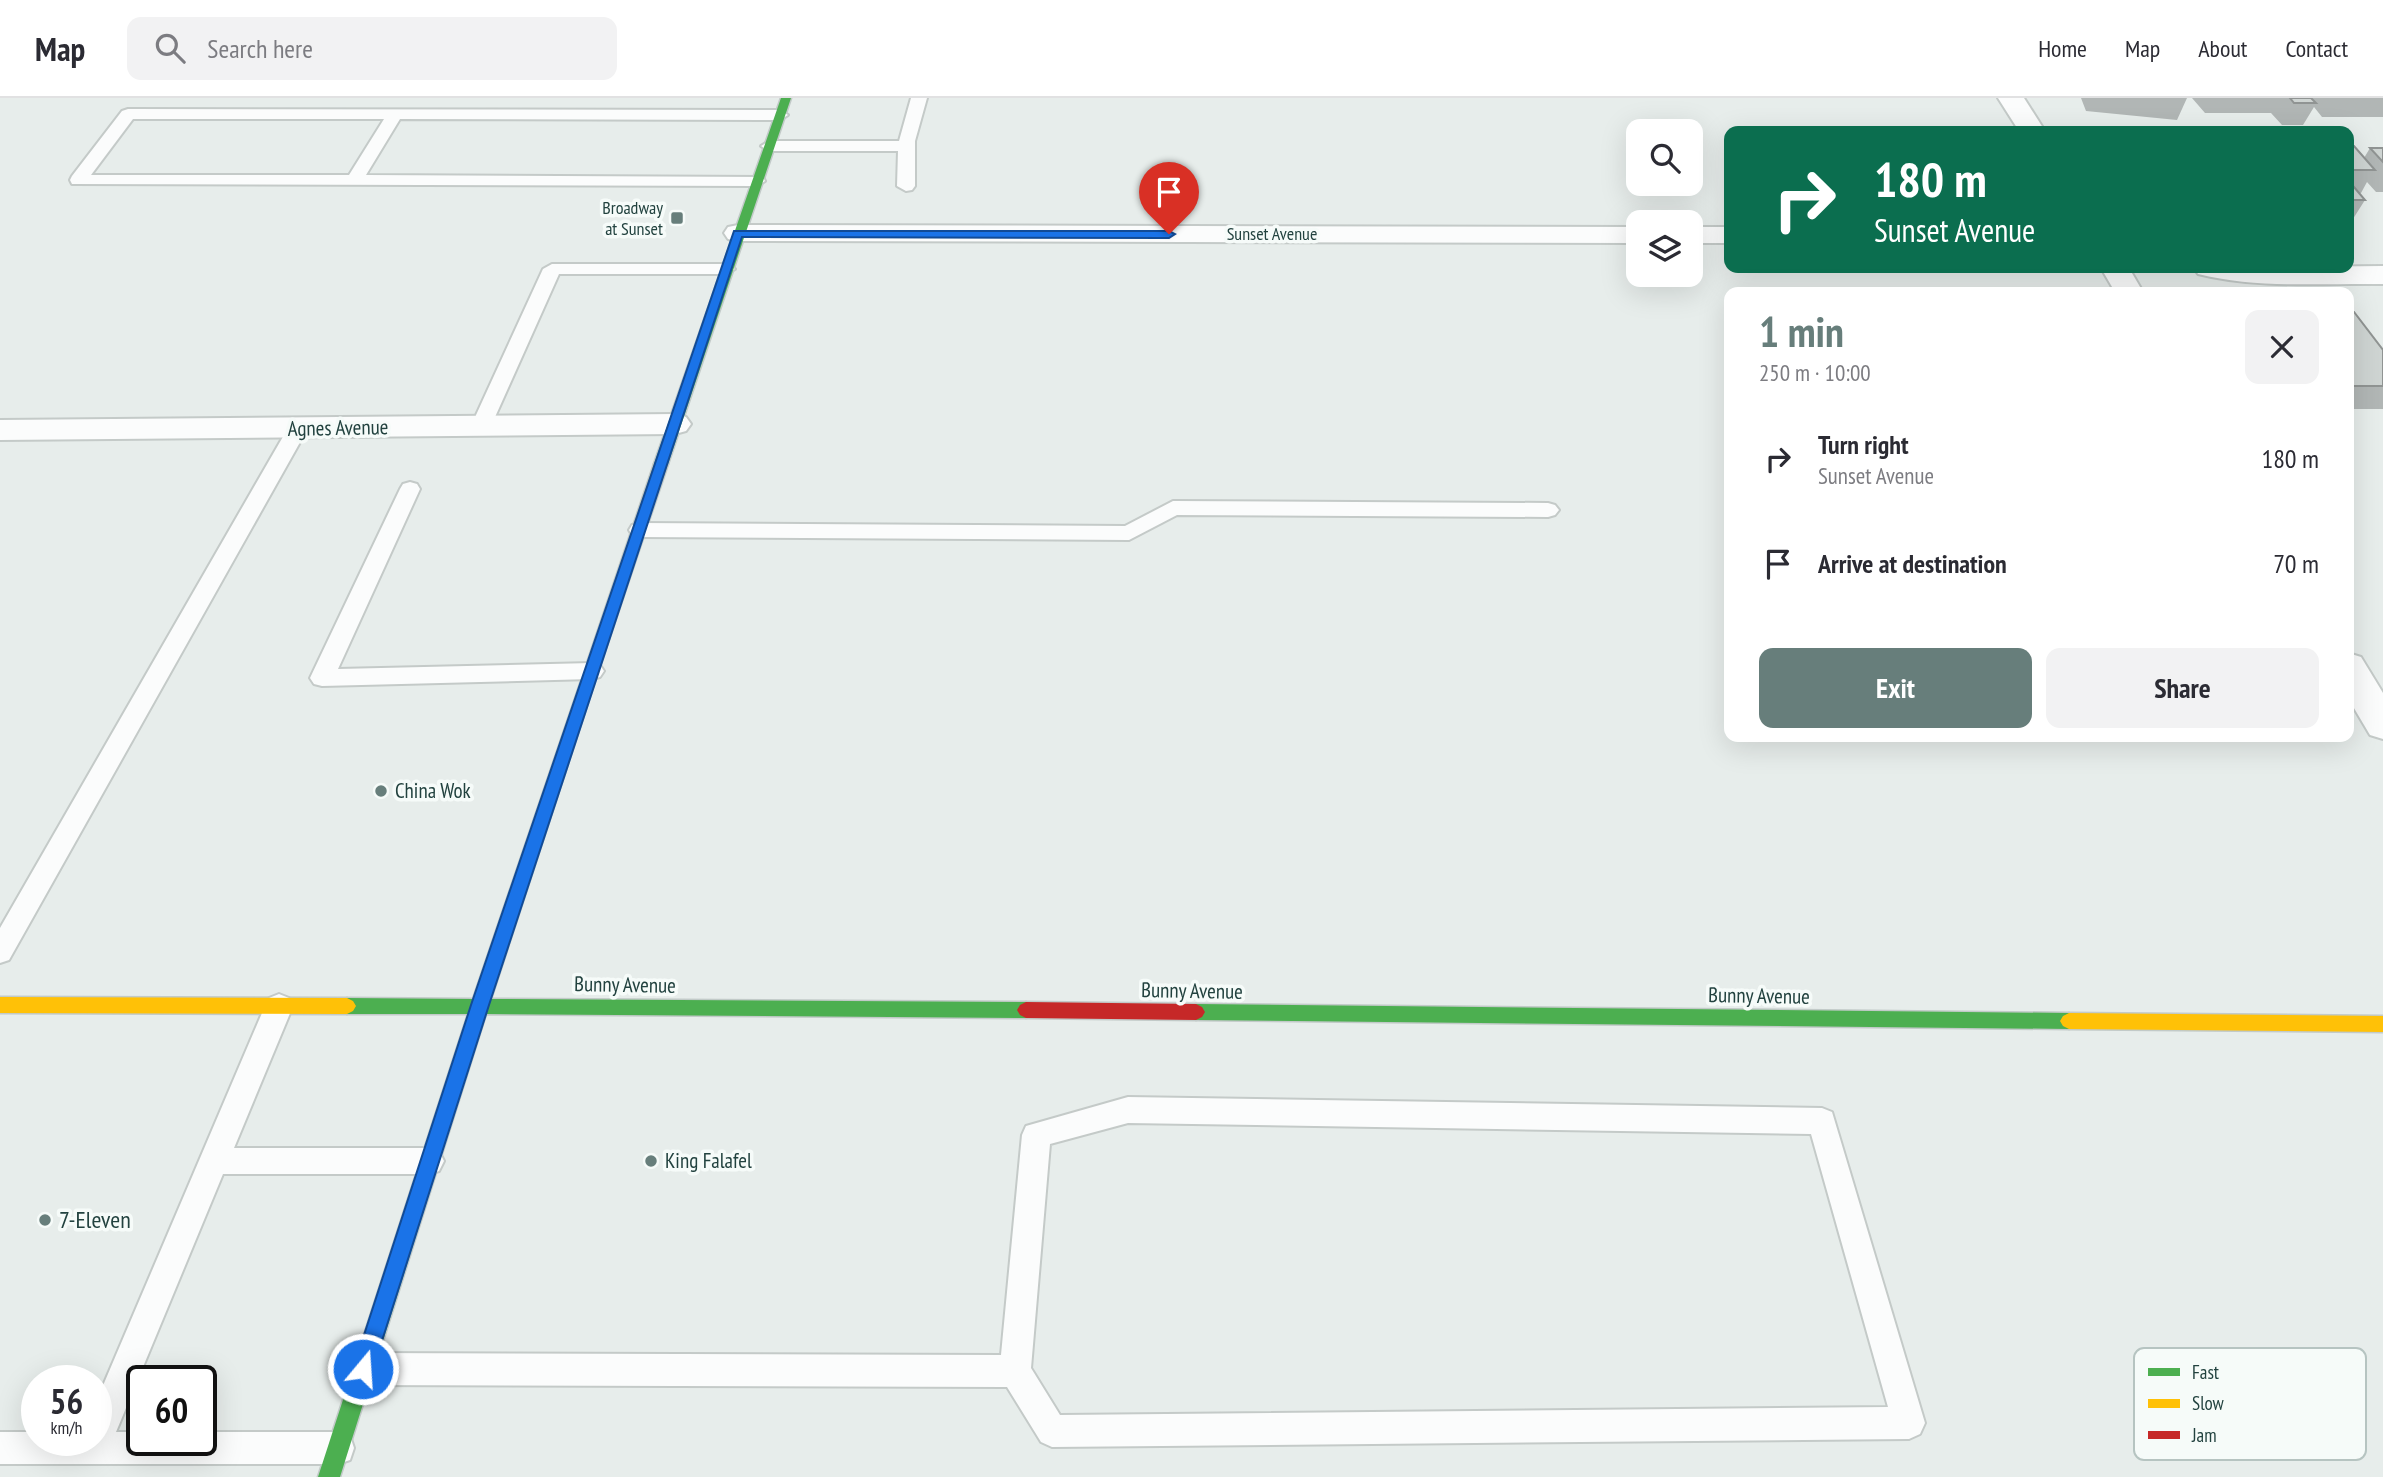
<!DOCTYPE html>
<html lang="en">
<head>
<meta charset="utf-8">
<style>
  body { margin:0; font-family:"PT Sans Narrow",sans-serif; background:#f2f2f3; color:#2b2b33; height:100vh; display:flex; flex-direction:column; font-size:26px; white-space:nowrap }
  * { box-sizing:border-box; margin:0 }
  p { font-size:23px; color:#7c7c81 }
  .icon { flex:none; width:38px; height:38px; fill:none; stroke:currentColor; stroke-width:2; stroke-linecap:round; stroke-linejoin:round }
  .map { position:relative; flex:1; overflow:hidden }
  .details { position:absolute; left:1724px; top:189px; width:630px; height:455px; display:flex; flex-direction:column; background:#fff; border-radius:14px; box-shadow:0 7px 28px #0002 }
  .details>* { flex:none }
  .hud { position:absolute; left:1724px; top:28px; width:630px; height:147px; border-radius:14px; box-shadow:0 7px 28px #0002; background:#0b6e4f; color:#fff; overflow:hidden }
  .buttons { position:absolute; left:1626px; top:21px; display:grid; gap:14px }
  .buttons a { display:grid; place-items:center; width:77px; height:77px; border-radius:14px; background:#fff; box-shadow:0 7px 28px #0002; font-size:35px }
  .speed { position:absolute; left:21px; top:1267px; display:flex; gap:14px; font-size:35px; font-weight:700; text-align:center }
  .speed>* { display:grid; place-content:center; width:91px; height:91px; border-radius:50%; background:#fff; box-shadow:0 7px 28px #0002; line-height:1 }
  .speed small { font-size:18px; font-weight:400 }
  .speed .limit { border:4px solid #111; border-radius:10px; background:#fff; color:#111 }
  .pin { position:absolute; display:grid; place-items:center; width:60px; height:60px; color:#fff; margin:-72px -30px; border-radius:50% 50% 50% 0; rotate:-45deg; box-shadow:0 0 7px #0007 }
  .pin .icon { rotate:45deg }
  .me { position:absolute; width:77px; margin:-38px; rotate:18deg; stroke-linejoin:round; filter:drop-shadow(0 0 5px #0008) }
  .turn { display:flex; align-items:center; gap:24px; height:147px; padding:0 35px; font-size:32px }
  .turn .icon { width:91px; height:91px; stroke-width:2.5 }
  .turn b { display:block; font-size:49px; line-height:60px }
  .round { display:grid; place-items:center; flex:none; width:74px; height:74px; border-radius:14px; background:#f2f2f3 }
  .summary { display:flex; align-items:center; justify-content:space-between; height:119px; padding:0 35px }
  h1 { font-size:42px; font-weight:700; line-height:52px; color:#677e7b }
  .button { display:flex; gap:14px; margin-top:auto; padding:14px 35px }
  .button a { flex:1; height:80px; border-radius:14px; background:#677e7b; color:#fff; font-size:28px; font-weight:700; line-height:80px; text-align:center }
  .button a+a { background:#f2f2f3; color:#2b2b33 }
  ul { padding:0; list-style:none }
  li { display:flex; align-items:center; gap:21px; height:105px; padding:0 35px }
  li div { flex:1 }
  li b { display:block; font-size:26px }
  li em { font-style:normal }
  header { display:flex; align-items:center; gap:42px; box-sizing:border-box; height:98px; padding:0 35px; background:#fff; border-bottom:2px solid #e1e1e2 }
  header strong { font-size:33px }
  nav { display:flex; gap:38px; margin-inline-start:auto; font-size:24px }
  .search { width:490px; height:63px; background:#f2f2f3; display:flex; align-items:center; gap:18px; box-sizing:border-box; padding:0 24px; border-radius:14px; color:#7c7c81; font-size:26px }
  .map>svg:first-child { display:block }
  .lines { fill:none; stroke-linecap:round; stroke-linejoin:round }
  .lane-casing { stroke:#c4cac8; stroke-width:4 }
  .street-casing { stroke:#c4cac8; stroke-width:4 }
  .fast-casing { stroke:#c2cac8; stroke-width:3 }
  .slow-casing { stroke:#c2cac8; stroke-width:3 }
  .jam-casing { stroke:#c2cac8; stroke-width:3 }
  .lane { fill:#fbfcfc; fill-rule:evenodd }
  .street { fill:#fbfcfc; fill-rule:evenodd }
  .fast { fill:#4caf50; fill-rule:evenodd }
  .slow { fill:#ffc107; fill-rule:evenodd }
  .jam { fill:#c62828; fill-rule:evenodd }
  .wall { fill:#b1b6b5 }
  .building { fill:#ced4d2; stroke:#909493; stroke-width:2 }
  .route { fill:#1a73e8; stroke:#114b97; stroke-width:2 }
  .poi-dot { fill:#677e7b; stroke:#f6fbf9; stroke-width:2.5 }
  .labels { text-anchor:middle; stroke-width:7; stroke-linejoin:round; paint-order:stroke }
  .far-poi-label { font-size:18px; fill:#22423f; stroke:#f6fbf9; text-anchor:end }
  .far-street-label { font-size:18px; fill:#22423f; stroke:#f6fbf9 }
  .street-label { font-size:21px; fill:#22423f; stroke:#f6fbf9 }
  .poi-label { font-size:21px; fill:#22423f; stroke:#f6fbf9; text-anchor:start }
  .near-poi-label { font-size:24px; fill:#22423f; stroke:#f6fbf9; text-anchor:start }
  .key { fill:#f6fbf9; stroke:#b6c4c1; stroke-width:2 }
  .key-label { font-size:19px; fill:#22423f }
</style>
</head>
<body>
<header>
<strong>Map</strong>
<div class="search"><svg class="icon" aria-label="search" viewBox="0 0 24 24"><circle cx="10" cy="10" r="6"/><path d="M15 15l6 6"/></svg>Search here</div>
<nav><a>Home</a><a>Map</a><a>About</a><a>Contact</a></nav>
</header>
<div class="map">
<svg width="2383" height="1379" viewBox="0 0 2383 1379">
  <rect width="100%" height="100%" fill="#e7edeb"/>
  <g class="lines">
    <defs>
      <path id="lane" d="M911,0H927L915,43V88L912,92L906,93L897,88L898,53H769L761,48L769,43H899Z
        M128,11L780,12L788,17L780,22L400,21L366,77L763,79L765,83L757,88L72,86L70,82L72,78L122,13ZM133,21H384L349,77H91Z
        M552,166H726L735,171L726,176H559L491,328L488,332H474L471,328L543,171Z
        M298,324L305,325L308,330L9,862L0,865V830L288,330L291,325Z
        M410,384L417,386L420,391L338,571L592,565L600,567L604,573L600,579L592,581L322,588L314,586L310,580L400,391L403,386Z
        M1173,403L1548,405L1555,407L1559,412L1555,417L1548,419L1177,417L1129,442L640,439L632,437L629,432L632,427L640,425L1125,428Z
        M279,896L289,900L293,908L234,1050H429L439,1053L444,1063L439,1073L429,1076H223L116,1334H142V1342H201V1334H338L350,1338L354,1350L350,1362L338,1366H0V1334H37V1342H96V1304L265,908L269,900Z
        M1128,999L1822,1010L1832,1014L1925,1325L1920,1336L1909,1341L1052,1349L1041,1344L1007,1289L363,1287L352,1282L347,1271L352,1260L363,1255L1001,1257L1022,1037L1026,1028ZM1128,1025L1811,1036L1888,1309L1060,1317L1031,1270L1050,1046Z"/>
      <path id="street" d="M1998,0H2024L2045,33H2019Z
        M738,127L1638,129V145L738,143L728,141L724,135L728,129Z
        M1690,129H1729V145H1690Z
        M2383,168V186C2323,185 2257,191 2198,176L2194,170Z
        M2101,170H2129L2143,194H2115Z
        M675,316L686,319L691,326L686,333L675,336L0,342V322Z
        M2348,555L2361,559L2383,595V641L2370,637L2348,600Z"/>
      <path id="fast" d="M781,0H791L668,366L666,369H656L654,366Z
        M589,575L596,580L491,901L1026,904L1032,907L1035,912L1032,917L1026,920L486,916L340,1379H318L468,916H347L341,913L338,908L341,903L347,900L473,901L582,580Z
        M1196,906L2069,915L2075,918L2078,923L2075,928L2069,931L1196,922L1190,919L1187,914L1190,909Z"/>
      <path id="slow" d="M661,362L668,366L596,580L589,585L584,584L582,580L654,366Z
        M0,899L347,900L353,903L356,908L353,913L347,916L0,915Z
        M2069,915L2383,918V934L2069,931L2063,928L2060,923L2063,918Z"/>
      <path id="jam" d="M1026,904L1196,906L1202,909L1205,914L1202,919L1196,922L1026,920L1020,917L1017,912L1020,907Z"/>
    </defs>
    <use href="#lane" class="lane-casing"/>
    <use href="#street" class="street-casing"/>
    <use href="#fast" class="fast-casing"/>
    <use href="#slow" class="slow-casing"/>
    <use href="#jam" class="jam-casing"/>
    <use href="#lane" class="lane"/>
    <use href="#street" class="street"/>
    <use href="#fast" class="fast"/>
    <use href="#slow" class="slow"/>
    <use href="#jam" class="jam"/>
  </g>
  <path class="wall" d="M2081,0H2187L2177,22L2086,13Z
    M2192,0H2383V19H2322L2314,9L2303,27H2282L2271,15H2205Z
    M2348,48L2364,60L2370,50H2383V94H2376L2367,84L2361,95H2359L2365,102L2351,124H2348Z
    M2348,214L2383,252V311H2348Z"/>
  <path class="building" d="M2290,0H2311L2316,5H2294Z
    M2348,48H2354L2375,72H2348Z
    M2370,50H2383V64Z
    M2348,82L2365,102H2348Z
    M2348,214H2354L2383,252V288H2348Z"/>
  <path class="route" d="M734,133H1169L1175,136L1169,140L742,139L489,907L373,1271L370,1278L363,1281L356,1278L353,1271L471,907Z"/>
  <g class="poi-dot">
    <rect x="670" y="113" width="14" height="14" rx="3.5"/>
    <circle cx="381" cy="693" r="7"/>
    <circle cx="651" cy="1063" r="7"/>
    <circle cx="45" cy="1122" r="7"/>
  </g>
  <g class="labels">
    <g class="far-poi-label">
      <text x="663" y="116">Broadway<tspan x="663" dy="21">at Sunset</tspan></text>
    </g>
    <g class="far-street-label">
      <text x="1272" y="142">Sunset Avenue</text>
    </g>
    <g class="street-label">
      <text transform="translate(338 330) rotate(-1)" y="7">Agnes Avenue</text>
      <text transform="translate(625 887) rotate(1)" y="7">Bunny Avenue</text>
      <text transform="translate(1192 893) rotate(1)" y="7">Bunny Avenue</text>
      <text transform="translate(1759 898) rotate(1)" y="7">Bunny Avenue</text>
    </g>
    <g class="poi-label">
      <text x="395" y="700">China Wok</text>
      <text x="665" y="1070">King Falafel</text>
    </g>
    <g class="near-poi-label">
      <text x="59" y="1130">7-Eleven</text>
    </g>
  </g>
  <rect x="2134" y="1250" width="232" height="112" rx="10" class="key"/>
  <rect x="2148" y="1270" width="32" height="8" fill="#4caf50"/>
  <rect x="2148" y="1301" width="32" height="9" fill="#ffc107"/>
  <rect x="2148" y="1333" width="32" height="8" fill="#c62828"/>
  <g class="key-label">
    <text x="2192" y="1281">Fast</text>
    <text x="2192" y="1312">Slow</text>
    <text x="2192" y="1344">Jam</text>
  </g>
</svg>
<div class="buttons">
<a><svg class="icon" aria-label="search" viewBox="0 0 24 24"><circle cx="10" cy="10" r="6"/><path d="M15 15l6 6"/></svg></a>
<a><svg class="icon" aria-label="layers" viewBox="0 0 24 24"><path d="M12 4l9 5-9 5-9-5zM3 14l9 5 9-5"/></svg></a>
</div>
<div class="speed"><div>56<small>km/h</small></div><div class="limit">60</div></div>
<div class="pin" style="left:1169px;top:136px;background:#d93025"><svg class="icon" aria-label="arrive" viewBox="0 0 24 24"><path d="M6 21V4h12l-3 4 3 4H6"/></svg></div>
<svg class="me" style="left:363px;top:1271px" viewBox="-20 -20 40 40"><circle r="17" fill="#1a73e8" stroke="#fff" stroke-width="3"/><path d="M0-11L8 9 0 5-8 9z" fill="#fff"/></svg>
<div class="hud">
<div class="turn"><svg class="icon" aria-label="right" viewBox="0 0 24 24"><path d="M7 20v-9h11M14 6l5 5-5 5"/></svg><div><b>180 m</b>Sunset Avenue</div></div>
</div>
<section class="details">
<div class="summary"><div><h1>1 min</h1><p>250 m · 10:00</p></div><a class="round"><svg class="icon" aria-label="close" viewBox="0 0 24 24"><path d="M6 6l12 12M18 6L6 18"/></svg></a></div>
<ul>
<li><svg class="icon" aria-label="right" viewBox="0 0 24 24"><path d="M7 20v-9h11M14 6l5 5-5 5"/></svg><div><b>Turn right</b><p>Sunset Avenue</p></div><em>180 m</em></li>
<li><svg class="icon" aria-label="arrive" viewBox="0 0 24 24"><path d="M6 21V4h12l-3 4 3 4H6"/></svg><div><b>Arrive at destination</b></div><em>70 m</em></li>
</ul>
<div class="button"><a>Exit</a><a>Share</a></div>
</section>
</div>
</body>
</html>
